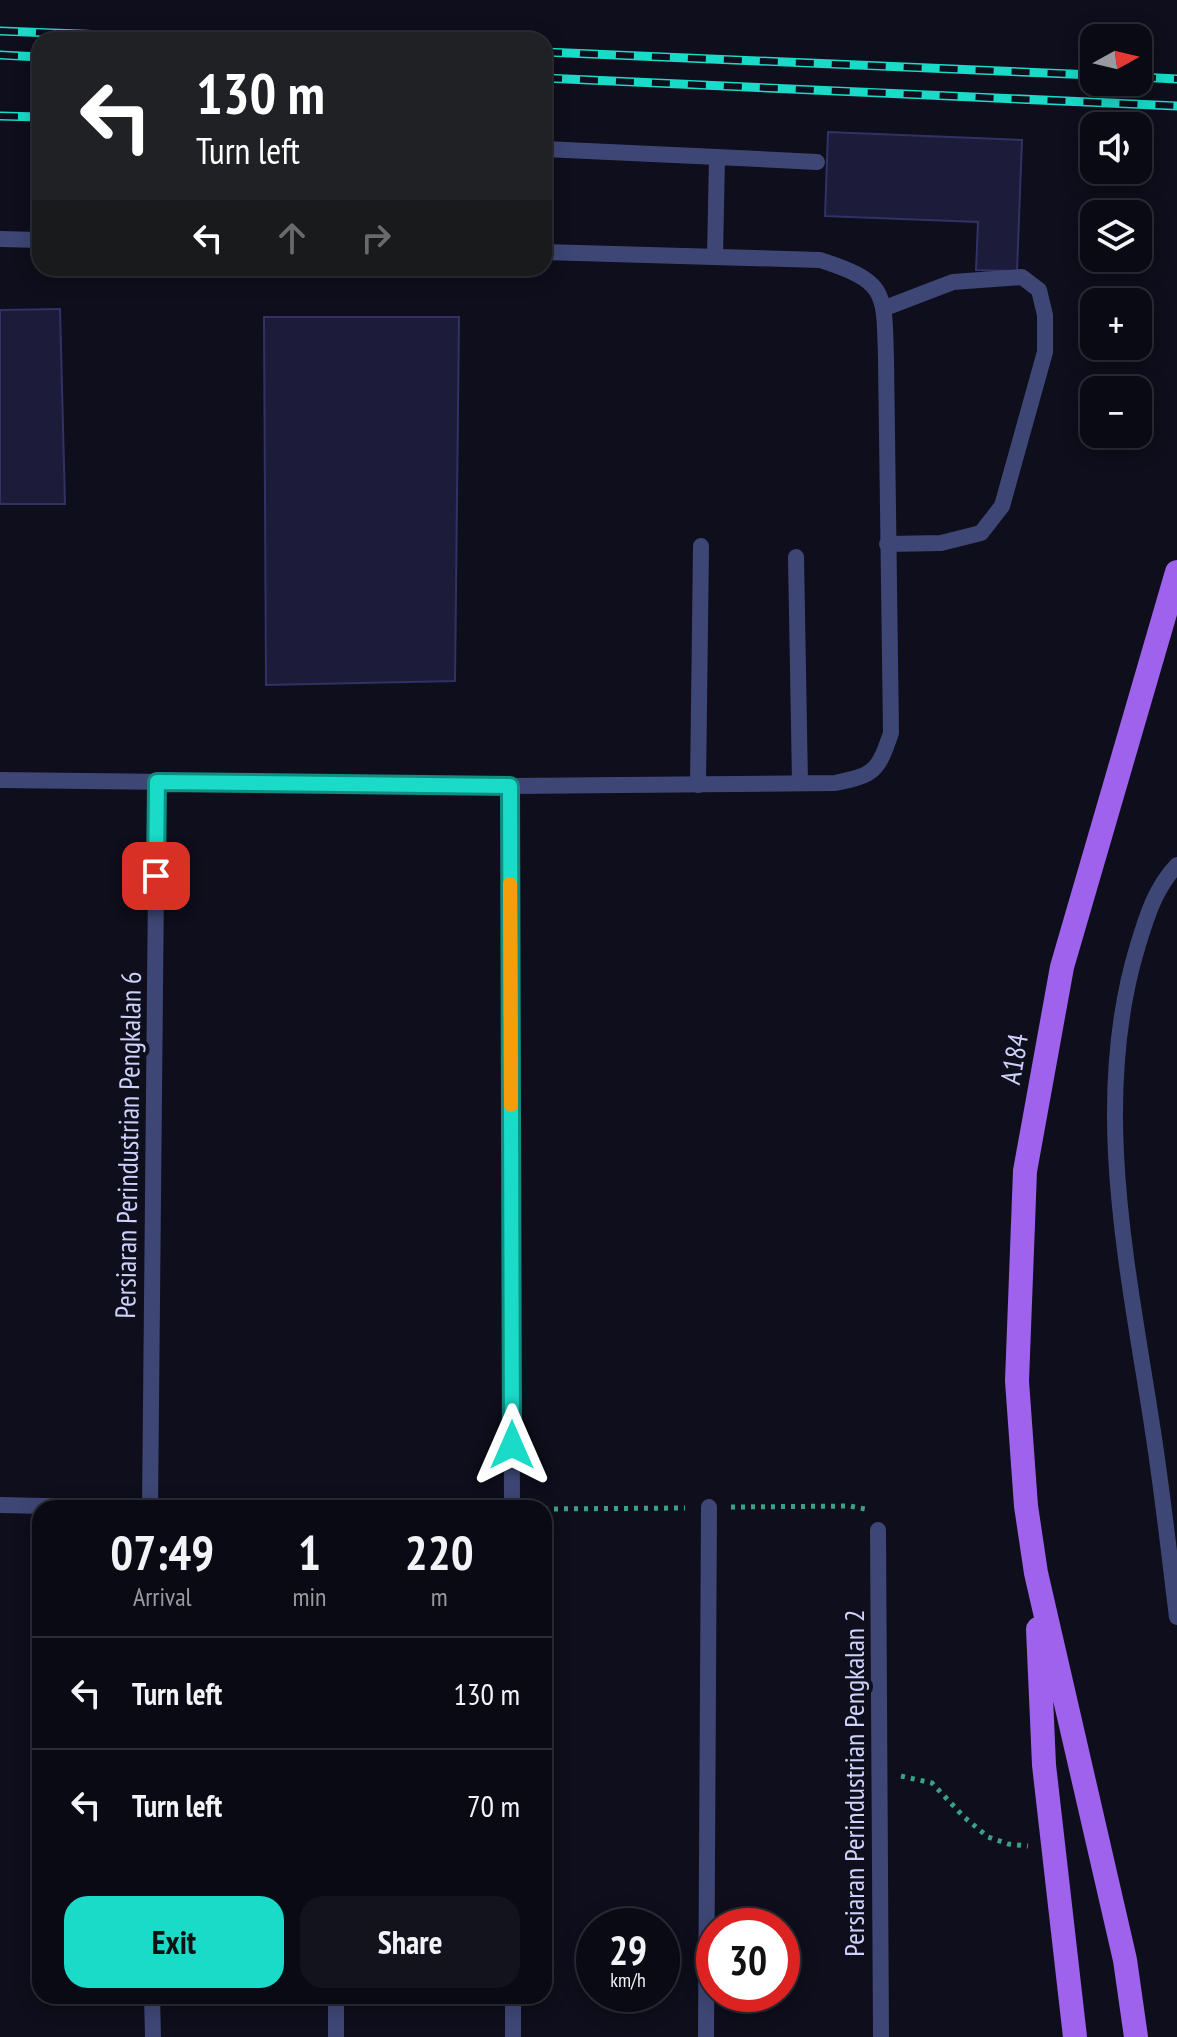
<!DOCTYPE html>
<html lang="en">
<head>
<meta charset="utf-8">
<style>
  body { margin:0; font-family:"PT Sans Narrow",sans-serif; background:#13131e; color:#f1f3f6; height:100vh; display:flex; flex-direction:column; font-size:30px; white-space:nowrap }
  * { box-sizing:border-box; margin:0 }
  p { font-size:26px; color:#999aa0 }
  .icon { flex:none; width:44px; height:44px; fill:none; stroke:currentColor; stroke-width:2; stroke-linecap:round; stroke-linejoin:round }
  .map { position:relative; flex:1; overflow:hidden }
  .details { position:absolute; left:32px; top:1500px; width:520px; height:504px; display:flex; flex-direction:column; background:#0a0a15; border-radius:24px; box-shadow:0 4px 20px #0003,0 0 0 2px #2a2b34 }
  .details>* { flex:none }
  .guide { position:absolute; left:32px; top:32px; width:520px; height:244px; border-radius:24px; box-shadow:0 4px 20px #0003,0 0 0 2px #2a2b34; background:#202124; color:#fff; overflow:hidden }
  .needle { width:52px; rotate:82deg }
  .tools { position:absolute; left:1080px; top:24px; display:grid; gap:16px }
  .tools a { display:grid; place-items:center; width:72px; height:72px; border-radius:16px; background:#0a0a15; box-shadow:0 4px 20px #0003,0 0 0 2px #2a2b34; font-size:40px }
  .speed { position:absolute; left:576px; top:1908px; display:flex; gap:16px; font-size:40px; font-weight:700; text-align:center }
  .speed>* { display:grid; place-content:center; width:104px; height:104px; border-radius:50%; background:#0a0a15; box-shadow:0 4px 20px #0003,0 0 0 2px #2a2b34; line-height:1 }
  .speed small { font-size:20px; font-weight:400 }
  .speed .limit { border:12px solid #d22; background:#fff; color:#111 }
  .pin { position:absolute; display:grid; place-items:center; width:68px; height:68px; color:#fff; margin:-34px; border-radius:16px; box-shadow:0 4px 12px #0006 }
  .me { position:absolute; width:88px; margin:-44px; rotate:0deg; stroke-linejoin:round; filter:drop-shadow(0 0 6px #0008) }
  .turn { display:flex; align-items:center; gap:28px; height:168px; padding:0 32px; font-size:36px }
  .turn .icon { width:104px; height:104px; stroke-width:2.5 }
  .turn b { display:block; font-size:56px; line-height:68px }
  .lanes { display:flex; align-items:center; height:76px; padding:0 32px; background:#0003; justify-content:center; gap:40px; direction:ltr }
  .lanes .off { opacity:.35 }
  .eta { display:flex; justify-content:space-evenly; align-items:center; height:136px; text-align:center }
  .eta b { font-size:48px; font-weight:700; line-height:56px }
  .primary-button { display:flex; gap:16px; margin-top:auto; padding:16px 32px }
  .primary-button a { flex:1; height:92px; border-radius:24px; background:#1adac8; color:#111; font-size:32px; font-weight:700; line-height:92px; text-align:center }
  .primary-button a+a { background:#13131e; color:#f1f3f6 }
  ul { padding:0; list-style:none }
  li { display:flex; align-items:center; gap:24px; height:112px; padding:0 32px; border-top:2px solid #2a2b34 }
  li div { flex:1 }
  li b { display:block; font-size:30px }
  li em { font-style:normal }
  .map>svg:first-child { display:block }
  .building { fill:#1c1c3a; stroke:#313164; stroke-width:2 }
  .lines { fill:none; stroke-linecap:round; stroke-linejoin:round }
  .path { stroke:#3aa187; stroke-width:5; stroke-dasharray:4 6; stroke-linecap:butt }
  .lane { stroke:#3e4675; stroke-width:16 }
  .street { stroke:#3e4675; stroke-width:16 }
  .primary { stroke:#9e62ec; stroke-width:24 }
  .rail-casing { stroke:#1adac8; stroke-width:9 }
  .rail { stroke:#0e0e1c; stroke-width:6; stroke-dasharray:18; stroke-linecap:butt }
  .route-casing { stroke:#118e82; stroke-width:20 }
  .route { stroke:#1adac8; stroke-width:14 }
  .slow { stroke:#f59e0b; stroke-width:14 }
  .labels { text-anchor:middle; stroke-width:8; stroke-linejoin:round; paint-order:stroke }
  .street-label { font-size:28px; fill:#ced1f9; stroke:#0e0e1c }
</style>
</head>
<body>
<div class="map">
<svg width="1177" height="2037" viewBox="0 0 1177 2037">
  <rect width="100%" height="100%" fill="#0e0e1c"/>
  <path class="building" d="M828,132L1022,140L1017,271L976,270L978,222L825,216Z
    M60,309L65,504H0V310Z
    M264,317H459L455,681L266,685Z"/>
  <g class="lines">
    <path class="path" d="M731,1507L850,1506L865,1509
      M544,1509L685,1508
      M901,1776L932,1783L964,1817L988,1837L1008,1844L1028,1846"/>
    <path class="lane" d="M544,149L717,157
      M715,257L717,157L817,162
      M885,308L953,282L1022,277L1039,290L1045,315V352L1002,506L981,533L941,543L887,544
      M796,557L800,783
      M698,785L701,546
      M1177,865C1156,887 1147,915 1138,945C1090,1101 1128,1268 1152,1425C1162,1488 1169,1553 1177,1617
      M336,1996V2037
      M706,2037L709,1507"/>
    <path class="street" d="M0,239L40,240
      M0,780L510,786L835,783C875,775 878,771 891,733L886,359C884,292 888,282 820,260L544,252
      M510,786L512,1508
      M0,1505L134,1508
      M150,1508L157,782
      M878,1530L881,2037
      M152,1996L153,2037
      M513,1996V2037"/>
    <path class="primary" d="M1038,1629L1044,1765L1075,2037
      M1136,2037L1125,1960L1036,1573L1026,1506L1017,1381L1025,1171L1062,967L1177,572"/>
    <defs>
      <path id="rail" d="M0,31L237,40
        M544,52L1094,75
        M0,55L40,57
        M1138,77L1177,79
        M544,78L1177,106
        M0,116L40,117"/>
    </defs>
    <use href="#rail" class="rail-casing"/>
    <use href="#rail" class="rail"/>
  </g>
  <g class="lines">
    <defs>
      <path id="route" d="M156,876L157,782L510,786L512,1445"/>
    </defs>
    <use href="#route" class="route-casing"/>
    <use href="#route" class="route"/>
    <path class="slow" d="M510,884L511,1105"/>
  </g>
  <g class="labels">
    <g class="street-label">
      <text transform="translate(1014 1059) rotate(-80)" y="10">A184</text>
      <text transform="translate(128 1145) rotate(-89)" y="10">Persiaran Perindustrian Pengkalan 6</text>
      <text transform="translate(854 1783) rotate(-90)" y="10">Persiaran Perindustrian Pengkalan 2</text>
    </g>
  </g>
</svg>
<div class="tools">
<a><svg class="needle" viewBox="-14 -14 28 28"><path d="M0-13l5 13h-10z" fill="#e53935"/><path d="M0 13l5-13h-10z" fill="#999aa0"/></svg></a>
<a><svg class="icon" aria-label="sound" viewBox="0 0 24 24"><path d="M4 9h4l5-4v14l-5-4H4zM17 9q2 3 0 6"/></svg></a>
<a><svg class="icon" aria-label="layers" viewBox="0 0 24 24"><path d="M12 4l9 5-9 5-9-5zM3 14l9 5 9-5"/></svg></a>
<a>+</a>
<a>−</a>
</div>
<div class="speed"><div>29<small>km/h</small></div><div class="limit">30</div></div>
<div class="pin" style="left:156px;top:876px;background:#d93025"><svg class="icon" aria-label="arrive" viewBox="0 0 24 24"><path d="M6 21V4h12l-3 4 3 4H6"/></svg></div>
<svg class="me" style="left:512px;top:1445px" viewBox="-20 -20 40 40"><path d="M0-17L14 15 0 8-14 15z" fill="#1adac8" stroke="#fff" stroke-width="4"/></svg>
<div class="guide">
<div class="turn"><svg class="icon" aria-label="left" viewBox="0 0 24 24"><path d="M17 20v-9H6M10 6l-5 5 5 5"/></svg><div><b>130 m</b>Turn left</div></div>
<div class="lanes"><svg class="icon" aria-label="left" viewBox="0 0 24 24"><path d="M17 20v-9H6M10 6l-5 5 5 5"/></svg><svg class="icon off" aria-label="ahead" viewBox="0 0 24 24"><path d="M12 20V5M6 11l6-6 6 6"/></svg><svg class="icon off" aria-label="right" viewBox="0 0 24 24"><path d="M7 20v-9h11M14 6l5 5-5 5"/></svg></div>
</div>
<section class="details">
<div class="eta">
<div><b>07:49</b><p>Arrival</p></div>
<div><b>1</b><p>min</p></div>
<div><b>220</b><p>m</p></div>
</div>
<ul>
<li><svg class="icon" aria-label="left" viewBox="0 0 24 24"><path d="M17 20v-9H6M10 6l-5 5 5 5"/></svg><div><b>Turn left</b></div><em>130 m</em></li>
<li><svg class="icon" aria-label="left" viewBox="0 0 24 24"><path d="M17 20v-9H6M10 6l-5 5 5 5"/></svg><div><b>Turn left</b></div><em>70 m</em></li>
</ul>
<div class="primary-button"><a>Exit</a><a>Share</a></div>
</section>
</div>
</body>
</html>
